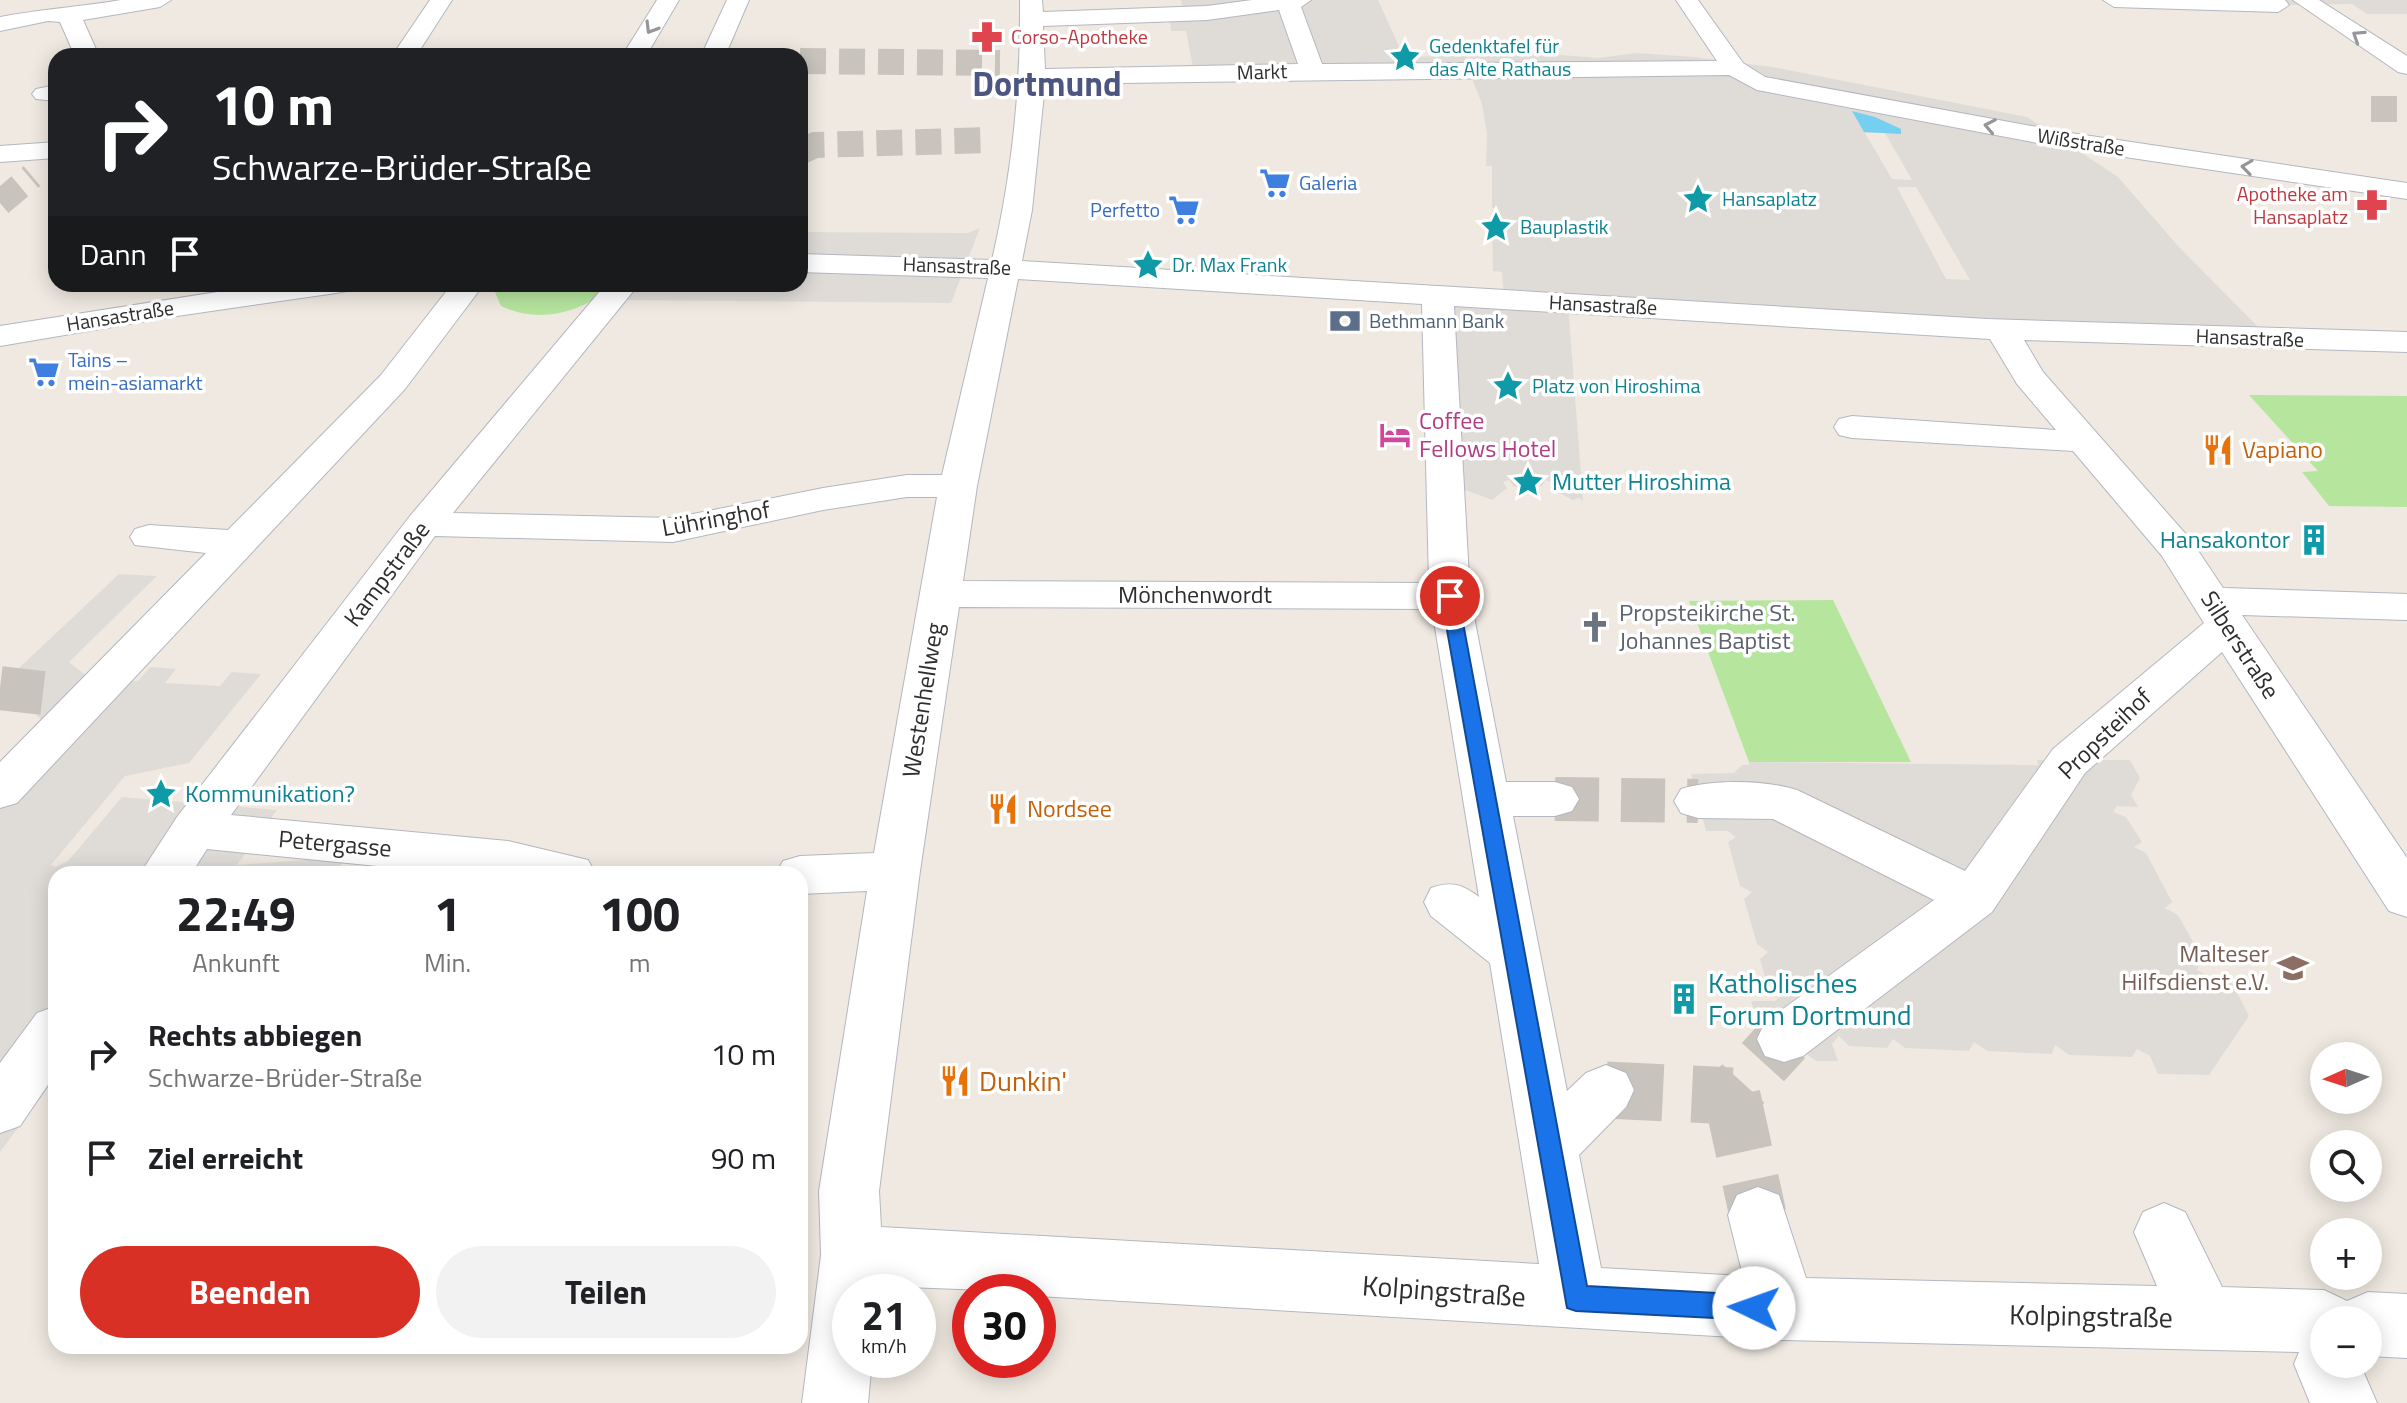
<!DOCTYPE html>
<html lang="de">
<head>
<meta charset="utf-8">
<style>
  body { margin:0; font-family:"Titillium Web",sans-serif; background:#f2f2f2; color:#202124; height:100vh; display:flex; flex-direction:column; font-size:30px; white-space:nowrap }
  * { box-sizing:border-box; margin:0 }
  p { font-size:26px; color:#757577 }
  .icon { flex:none; width:44px; height:44px; fill:none; stroke:currentColor; stroke-width:2; stroke-linecap:round; stroke-linejoin:round }
  .map { position:relative; flex:1; overflow:hidden }
  .drawer { position:absolute; left:48px; top:866px; width:760px; height:488px; display:flex; flex-direction:column; background:#fff; border-radius:24px; box-shadow:0 4px 20px #0003 }
  .drawer>* { flex:none }
  .guide { position:absolute; left:48px; top:48px; width:760px; height:244px; border-radius:24px; box-shadow:0 4px 20px #0003; background:#202124; color:#fff; overflow:hidden }
  .needle { width:52px; rotate:267deg }
  .fabs { position:absolute; left:2310px; top:1042px; display:grid; gap:16px }
  .fabs a { display:grid; place-items:center; width:72px; height:72px; border-radius:50%; background:#fff; box-shadow:0 4px 20px #0003; font-size:40px }
  .speed { position:absolute; left:832px; top:1274px; display:flex; gap:16px; font-size:40px; font-weight:700; text-align:center }
  .speed>* { display:grid; place-content:center; width:104px; height:104px; border-radius:50%; background:#fff; box-shadow:0 4px 20px #0003; line-height:1 }
  .speed small { font-size:20px; font-weight:400 }
  .speed .limit { border:12px solid #d22; background:#fff; color:#111 }
  .pin { position:absolute; display:grid; place-items:center; width:68px; height:68px; color:#fff; margin:-34px; border:4px solid #fff; border-radius:50%; box-shadow:0 2px 8px #0007 }
  .me { position:absolute; width:88px; margin:-44px; rotate:273deg; stroke-linejoin:round; filter:drop-shadow(0 0 6px #0008) }
  .turn { display:flex; align-items:center; gap:28px; height:168px; padding:0 32px; font-size:36px }
  .turn .icon { width:104px; height:104px; stroke-width:2.5 }
  .turn b { display:block; font-size:56px; line-height:68px }
  .then { display:flex; align-items:center; height:76px; padding:0 32px; background:#0003; gap:16px; font-size:30px }
  .eta { display:flex; justify-content:space-evenly; align-items:center; height:136px; text-align:center }
  .eta b { font-size:48px; font-weight:700; line-height:56px }
  .primary-button { display:flex; gap:16px; margin-top:auto; padding:16px 32px }
  .primary-button a { flex:1; height:92px; border-radius:48px; background:#d93025; color:#fff; font-size:32px; font-weight:700; line-height:92px; text-align:center }
  .primary-button a+a { background:#f2f2f2; color:#202124 }
  ul { padding:0; list-style:none }
  li { display:flex; align-items:center; gap:24px; height:104px; padding:0 32px }
  li div { flex:1 }
  li b { display:block; font-size:30px }
  li em { font-style:normal }
  .map>svg:first-child { display:block }
  .green { fill:#b6e59e }
  .plaza { fill:#dfdcd8; fill-rule:evenodd }
  .water { fill:#75cff0 }
  .lines { fill:none; stroke-linecap:round; stroke-linejoin:round }
  .minor-tunnel-far2 { stroke:#c8c4bd; stroke-width:26; stroke-dasharray:26 13; stroke-linecap:butt }
  .minor-tunnel-far1 { stroke:#c8c4bd; stroke-width:44; stroke-dasharray:44 22; stroke-linecap:butt }
  .minor-tunnel { stroke:#c8c4bd; stroke-width:57; stroke-dasharray:57 29; stroke-linecap:butt }
  .minor-casing { stroke:#b4b7c1; stroke-width:2 }
  .minor { fill:#fff; fill-rule:evenodd }
  .oneway { stroke:#969696 }
  .route { fill:#1a73e8; stroke:#114b97; stroke-width:2 }
  .labels { text-anchor:middle; stroke-width:7; stroke-linejoin:round; paint-order:stroke }
  .far-health-label { font-size:20px; fill:#be3a42; stroke:#fff; text-anchor:start }
  .far-culture-label { font-size:20px; fill:#0d838f; stroke:#fff; text-anchor:start }
  .far-street-label { font-size:20px; fill:#2e2e2e; stroke:#fff }
  .far-shop-label { font-size:20px; fill:#366cbe; stroke:#fff; text-anchor:start }
  .far-service-label { font-size:20px; fill:#4e5e75; stroke:#fff; text-anchor:start }
  .hotel-label { font-size:24px; fill:#b23c85; stroke:#fff; text-anchor:start }
  .food-label { font-size:24px; fill:#c56008; stroke:#fff; text-anchor:start }
  .culture-label { font-size:24px; fill:#0d838f; stroke:#fff; text-anchor:start }
  .street-label { font-size:24px; fill:#2e2e2e; stroke:#fff }
  .worship-label { font-size:24px; fill:#5b616d; stroke:#fff; text-anchor:start }
  .education-label { font-size:24px; fill:#785e54; stroke:#fff; text-anchor:end }
  .near-culture-label { font-size:28px; fill:#0d838f; stroke:#fff; text-anchor:start }
  .near-food-label { font-size:28px; fill:#c56008; stroke:#fff; text-anchor:start }
  .near-street-label { font-size:28px; fill:#2e2e2e; stroke:#fff }
  .far-town-label { font-size:34px; font-weight:bold; fill:#4d5680; stroke:#fff }
</style>
</head>
<body>
<div class="map">
<svg width="2407" height="1403" viewBox="0 0 2407 1403">
  <rect width="100%" height="100%" fill="#efe9e1"/>
  <path class="green" d="M499,284H614C585,312 539,325 501,306L495,292Z
    M2249,395L2407,396V507L2329,506L2302,472L2318,471Z
    M1833,600L1911,762H1749L1689,601Z"/>
  <path class="plaza" d="M1181,0H1378L1404,57L1548,54L1598,58L1636,53L1694,57L1773,67L2027,117L2118,177L2179,247L2271,340L1568,304L1583,501L1579,498L1573,500L1550,488L1552,482L1545,480L1542,486L1514,487L1509,480L1503,482L1507,488L1492,500L1468,491L1445,489L1438,295L1504,298L1502,272L1493,271L1492,228L1496,227L1492,225V211L1496,209L1492,208V166H1486L1487,134L1482,104L1471,76L1193,67L1186,31H1171L1169,12L1183,11ZM1865,133H1885L1912,180L1892,179ZM1897,187H1916L1970,280L1946,279Z
    M2272,0H2407V14H2367L2352,4L2278,5Z
    M980,228L951,303L611,300L615,284H800V232L968,233Z
    M119,574L157,576L69,662L88,677L138,681L150,667L176,669L165,683L220,686L232,672L261,674L189,763L125,776L51,865L55,867L68,861L122,797L277,810L237,865L346,857L336,874H56V1077L0,1152V781L50,728L3,683Z
    M2037,760H2130L2140,778L2131,795L2138,807L2117,806L2113,812L2126,817L2142,842L2134,847L2146,853L2172,902L2165,908L2178,915L2205,963H2200L2197,970L2208,976L2229,977L2249,1016L2209,1075L2158,1074L2150,1056L2137,1049L2132,1057L2069,1055L2055,1045L2052,1054L1987,1051L1974,1042L1969,1051L1905,1048L1893,1039L1887,1048L1849,1046L1839,1036L1832,1044L1838,1061H1816L1757,1019L1751,1001H1775L1780,996L1768,988L1760,959L1768,952L1757,944L1744,899L1752,892L1740,886L1728,842L1736,837L1728,831H1706L1691,774L1734,773L1742,765H1749V762L2038,765Z"/>
  <path class="water" d="M1852,111L1875,117L1901,129V134L1864,132Z"/>
  <g class="lines">
    <path class="minor-tunnel-far2" d="M800,61L1000,63
      M2371,109H2407
      M800,152L815,145L993,140
      M0,203L32,176"/>
    <path class="minor-tunnel-far1" d="M0,688L43,693
      M1555,799L1698,801"/>
    <path class="minor-tunnel" d="M1606,1090L1732,1096L1784,1039
      M1732,1096L1758,1215"/>
    <defs>
      <path id="minor" d="M121,0H171L160,7L83,20L99,56H75L60,22L48,21L0,31V17C41,9 80,7 121,0Z
        M430,0H452L416,56H392Z
        M657,0H679L646,56H622Z
        M727,0H749L725,56H701Z
        M1020,0H1042L1043,12L1207,6L1252,0H1311L1301,7L1322,64L1717,61L1676,0H1698L1743,63L1765,77L2064,132L2407,183V199L2064,148L1757,90L1729,75L1045,84L1032,210L1022,261L1987,319L2407,332V352L2024,340L2043,372L2191,540L2223,588L2407,594V620L2242,615L2407,858V917L2389,911L2222,652L2085,773L1992,912L1803,1056L1784,1062L1765,1056L1757,1039L1765,1022L1934,900L1773,819L1698,818L1681,813L1674,801L1681,789C1712,779 1766,780 1797,790L1965,871L2053,749L2204,623L2162,556L2073,451L1852,438L1839,435L1834,427L1839,419L1852,416L2056,430L2017,384L1990,339L1454,306L1470,596L1506,782H1555L1572,787L1579,799L1572,811L1555,816H1513L1567,1091L1586,1073L1606,1065L1626,1073L1634,1090L1626,1107L1579,1155L1601,1268L1743,1276L1728,1215L1737,1195L1758,1187L1779,1195L1806,1278L2157,1286L2134,1232L2143,1212L2164,1203L2185,1212L2222,1287L2324,1290L2347,1301L2368,1292L2407,1294V1358L2368,1356V1320H2324V1364H2360L2377,1403H2310L2294,1364L2299,1352L1783,1340L1038,1296V1292L879,1286V1292H850V1360H872L868,1403H802L821,1255L819,1191L867,891L800,894V874H776L783,861L800,856L874,853L937,497H907L823,510L673,542L435,536L231,815L508,841L588,860L596,874H458L207,849L191,874H140L177,817L410,516L606,284H639L453,513L673,518L823,488L907,475H942L988,278L800,272V254L992,260C1012,174 1021,88 1020,0ZM1279,10L1298,64L1045,69L1043,26L1207,20ZM1018,279L1422,304L1429,583L963,581L977,486ZM959,607L1432,609L1479,897C1462,884 1451,881 1431,888L1424,902L1431,916L1490,963L1539,1264L881,1227L879,1191L920,871Z
        M2103,0H2285L2289,5L2278,12L2114,7Z
        M2293,0H2319L2407,56V74L2398,72Z
        M56,85V101L36,99L32,94L36,89Z
        M56,142V158L0,162V146Z
        M268,284H352L347,291L336,293L177,316L0,346V326Z
        M452,284H484L405,389L17,803L0,808V762L206,553L135,545L130,537L135,529L149,525L228,530L381,375Z
        M56,1006V1073L20,1126L0,1133V1063L37,1013Z"/>
    </defs>
    <use href="#minor" class="minor-casing"/>
    <use href="#minor" class="minor"/>
  </g>
  <defs><path id="oneway-chevron" d="M-2-3.5L2.5 0L-2 3.5" fill="none" stroke-width="1.6" stroke-linecap="round" stroke-linejoin="round" transform="scale(2)"/></defs>
  <g class="oneway">
    <use href="#oneway-chevron" transform="translate(651 28) rotate(121)"/>
    <use href="#oneway-chevron" transform="translate(2358 36) rotate(-147)"/>
    <use href="#oneway-chevron" transform="translate(1990 126) rotate(-169)"/>
    <use href="#oneway-chevron" transform="translate(2247 167) rotate(-172)"/>
  </g>
  <path class="route" d="M1450,591L1458,596L1587,1286L1754,1295L1763,1299L1767,1308L1763,1317L1754,1320L1576,1311L1567,1308L1441,596Z"/>
  <defs>
    <symbol id="pharmacy-bare" viewBox="-9 -9 18 18"><path d="M-2-6h4v4h4v4h-4v4h-4v-4h-4v-4h4Z" fill="#e0444e" stroke="#fff" stroke-width="2.5" paint-order="stroke"/></symbol>
    <symbol id="sight-bare" viewBox="-9 -9 18 18"><path d="M0-6L1.8-2.2L6-1.7L2.9 1.2L3.7 5.4L0 3.3L-3.7 5.4L-2.9 1.2L-6-1.7L-1.8-2.2Z" fill="#0f9aa8" stroke="#fff" stroke-width="2.5" paint-order="stroke"/></symbol>
    <symbol id="supermarket-bare" viewBox="-9 -9 18 18"><path d="M-6-5.5h2.5l.6 2H6L4.5 2H-2.5L-4.4-4H-6ZM-1.5 3.2a1.3 1.3 0 1 0 .1 0ZM3 3.2a1.3 1.3 0 1 0 .1 0Z" fill="#3f7fe0" stroke="#fff" stroke-width="2.5" paint-order="stroke"/></symbol>
    <symbol id="bank-bare" viewBox="-9 -9 18 18"><path d="M-6-4H6V4H-6ZM0-2.3a2.3 2.3 0 1 0 0 4.6a2.3 2.3 0 1 0 0-4.6Z" fill="#5c6f8a" stroke="#fff" stroke-width="2.5" paint-order="stroke"/></symbol>
    <symbol id="hotel-bare" viewBox="-9 -9 18 18"><path d="M-6-4.5h1.5V1H6V5H4.5V3h-9V5H-6ZM-4 0a1.8 1.8 0 1 1 3.6 0ZM.5 0V-2.5h3Q6-2.5 6 0Z" fill="#d1479c" stroke="#fff" stroke-width="2.5" paint-order="stroke"/></symbol>
    <symbol id="restaurant-bare" viewBox="-9 -9 18 18"><path d="M-5-6h1v4h1v-4h1v4h1v-4h1v5L-1.5 .5V6h-2V.5L-5-1ZM5-6V6H3V1.5H1.5Q1.5-4 5-6Z" fill="#e8710a" stroke="#fff" stroke-width="2.5" paint-order="stroke"/></symbol>
    <symbol id="building-bare" viewBox="-9 -9 18 18"><path d="M-4-6H4V6H1V3H-1V6H-4ZM-2.5-4.3h1.7v1.8h-1.7ZM.8-4.3h1.7v1.8H.8ZM-2.5-1h1.7V.8h-1.7ZM.8-1h1.7V.8H.8Z" fill="#0f9aa8" stroke="#fff" stroke-width="2.5" paint-order="stroke"/></symbol>
    <symbol id="church-bare" viewBox="-9 -9 18 18"><path d="M-1.2-6h2.4v3.5h3.3v2.4h-3.3V6h-2.4V-.1h-3.3v-2.4h3.3Z" fill="#6b7280" stroke="#fff" stroke-width="2.5" paint-order="stroke"/></symbol>
    <symbol id="school-bare" viewBox="-9 -9 18 18"><path d="M0-5L7-2L0 1L-7-2ZM-4 1L0 2.5L4 1V4Q0 6-4 4Z" fill="#8d6e63" stroke="#fff" stroke-width="2.5" paint-order="stroke"/></symbol>
  </defs>
  <g fill-rule="evenodd">
    <use href="#pharmacy-bare" x="965" y="15" width="44" height="44"/>
    <use href="#sight-bare" x="1383" y="35" width="44" height="44"/>
    <use href="#supermarket-bare" x="1253" y="161" width="44" height="44"/>
    <use href="#sight-bare" x="1676" y="177" width="44" height="44"/>
    <use href="#pharmacy-bare" x="2350" y="183" width="44" height="44"/>
    <use href="#supermarket-bare" x="1162" y="188" width="44" height="44"/>
    <use href="#sight-bare" x="1474" y="205" width="44" height="44"/>
    <use href="#sight-bare" x="1126" y="243" width="44" height="44"/>
    <use href="#bank-bare" x="1323" y="299" width="44" height="44"/>
    <use href="#supermarket-bare" x="22" y="350" width="44" height="44"/>
    <use href="#sight-bare" x="1486" y="364" width="44" height="44"/>
    <use href="#hotel-bare" x="1373" y="413" width="44" height="44"/>
    <use href="#restaurant-bare" x="2196" y="428" width="44" height="44"/>
    <use href="#sight-bare" x="1506" y="460" width="44" height="44"/>
    <use href="#building-bare" x="2292" y="518" width="44" height="44"/>
    <use href="#church-bare" x="1573" y="605" width="44" height="44"/>
    <use href="#sight-bare" x="139" y="772" width="44" height="44"/>
    <use href="#restaurant-bare" x="981" y="787" width="44" height="44"/>
    <use href="#school-bare" x="2271" y="946" width="44" height="44"/>
    <use href="#building-bare" x="1662" y="977" width="44" height="44"/>
    <use href="#restaurant-bare" x="933" y="1059" width="44" height="44"/>
  </g>
  <g class="labels">
    <g class="far-health-label">
      <text x="1011" y="44">Corso-Apotheke</text>
      <text x="2348" y="201" text-anchor="end">Apotheke am<tspan x="2348" dy="23">Hansaplatz</tspan></text>
    </g>
    <g class="far-culture-label">
      <text x="1429" y="53">Gedenktafel für<tspan x="1429" dy="23">das Alte Rathaus</tspan></text>
      <text x="1722" y="206">Hansaplatz</text>
      <text x="1520" y="234">Bauplastik</text>
      <text x="1172" y="272">Dr. Max Frank</text>
      <text x="1532" y="393">Platz von Hiroshima</text>
    </g>
    <g class="far-street-label">
      <text transform="translate(1262 72) rotate(-2)" y="7">Markt</text>
      <text transform="translate(2081 142) rotate(9)" y="7">Wißstraße</text>
      <text transform="translate(957 266) rotate(2)" y="7">Hansastraße</text>
      <text transform="translate(1603 305) rotate(3)" y="7">Hansastraße</text>
      <text transform="translate(120 316) rotate(-9)" y="7">Hansastraße</text>
      <text transform="translate(2250 338) rotate(2)" y="7">Hansastraße</text>
    </g>
    <g class="far-shop-label">
      <text x="1299" y="190">Galeria</text>
      <text x="1160" y="217" text-anchor="end">Perfetto</text>
      <text x="68" y="367">Tains –<tspan x="68" dy="23">mein-asiamarkt</tspan></text>
    </g>
    <g class="far-service-label">
      <text x="1369" y="328">Bethmann Bank</text>
    </g>
    <g class="hotel-label">
      <text x="1419" y="429">Coffee<tspan x="1419" dy="28">Fellows Hotel</tspan></text>
    </g>
    <g class="food-label">
      <text x="2242" y="458">Vapiano</text>
      <text x="1027" y="817">Nordsee</text>
    </g>
    <g class="culture-label">
      <text x="1552" y="490">Mutter Hiroshima</text>
      <text x="2290" y="548" text-anchor="end">Hansakontor</text>
      <text x="185" y="802">Kommunikation?</text>
    </g>
    <g class="street-label">
      <text transform="translate(716 519) rotate(-10)" y="8">Lühringhof</text>
      <text transform="translate(387 574) rotate(-53)" y="8">Kampstraße</text>
      <text x="1195" y="603">Mönchenwordt</text>
      <text transform="translate(2240 645) rotate(57)" y="8">Silberstraße</text>
      <text transform="translate(923 700) rotate(-81)" y="8">Westenhellweg</text>
      <text transform="translate(2105 734) rotate(-44)" y="8">Propsteihof</text>
      <text transform="translate(335 844) rotate(5)" y="8">Petergasse</text>
    </g>
    <g class="worship-label">
      <text x="1619" y="621">Propsteikirche St.<tspan x="1619" dy="28">Johannes Baptist</tspan></text>
    </g>
    <g class="education-label">
      <text x="2269" y="962">Malteser<tspan x="2269" dy="28">Hilfsdienst e.V.</tspan></text>
    </g>
    <g class="near-culture-label">
      <text x="1708" y="993">Katholisches<tspan x="1708" dy="32">Forum Dortmund</tspan></text>
    </g>
    <g class="near-food-label">
      <text x="979" y="1091">Dunkin'</text>
    </g>
    <g class="near-street-label">
      <text transform="translate(1444 1291) rotate(4)" y="10">Kolpingstraße</text>
      <text transform="translate(2091 1316) rotate(1)" y="10">Kolpingstraße</text>
    </g>
    <g class="far-town-label">
      <text x="1047" y="96">Dortmund</text>
    </g>
  </g>
</svg>
<div class="fabs">
<a><svg class="needle" viewBox="-14 -14 28 28"><path d="M0-13l5 13h-10z" fill="#e53935"/><path d="M0 13l5-13h-10z" fill="#757577"/></svg></a>
<a><svg class="icon" aria-label="search" viewBox="0 0 24 24"><circle cx="10" cy="10" r="6"/><path d="M15 15l6 6"/></svg></a>
<a>+</a>
<a>−</a>
</div>
<div class="speed"><div>21<small>km/h</small></div><div class="limit">30</div></div>
<div class="pin" style="left:1450px;top:596px;background:#d93025"><svg class="icon" aria-label="arrive" viewBox="0 0 24 24"><path d="M6 21V4h12l-3 4 3 4H6"/></svg></div>
<svg class="me" style="left:1754px;top:1308px" viewBox="-20 -20 40 40"><circle r="19" fill="#fff"/><path d="M0-13L10 11 0 6-10 11z" fill="#1a73e8"/></svg>
<div class="guide">
<div class="turn"><svg class="icon" aria-label="right" viewBox="0 0 24 24"><path d="M7 20v-9h11M14 6l5 5-5 5"/></svg><div><b>10 m</b>Schwarze-Brüder-Straße</div></div>
<div class="then">Dann<svg class="icon" aria-label="arrive" viewBox="0 0 24 24"><path d="M6 21V4h12l-3 4 3 4H6"/></svg></div>
</div>
<section class="drawer">
<div class="eta">
<div><b>22:49</b><p>Ankunft</p></div>
<div><b>1</b><p>Min.</p></div>
<div><b>100</b><p>m</p></div>
</div>
<ul>
<li><svg class="icon" aria-label="right" viewBox="0 0 24 24"><path d="M7 20v-9h11M14 6l5 5-5 5"/></svg><div><b>Rechts abbiegen</b><p>Schwarze-Brüder-Straße</p></div><em>10 m</em></li>
<li><svg class="icon" aria-label="arrive" viewBox="0 0 24 24"><path d="M6 21V4h12l-3 4 3 4H6"/></svg><div><b>Ziel erreicht</b></div><em>90 m</em></li>
</ul>
<div class="primary-button"><a>Beenden</a><a>Teilen</a></div>
</section>
</div>
</body>
</html>
